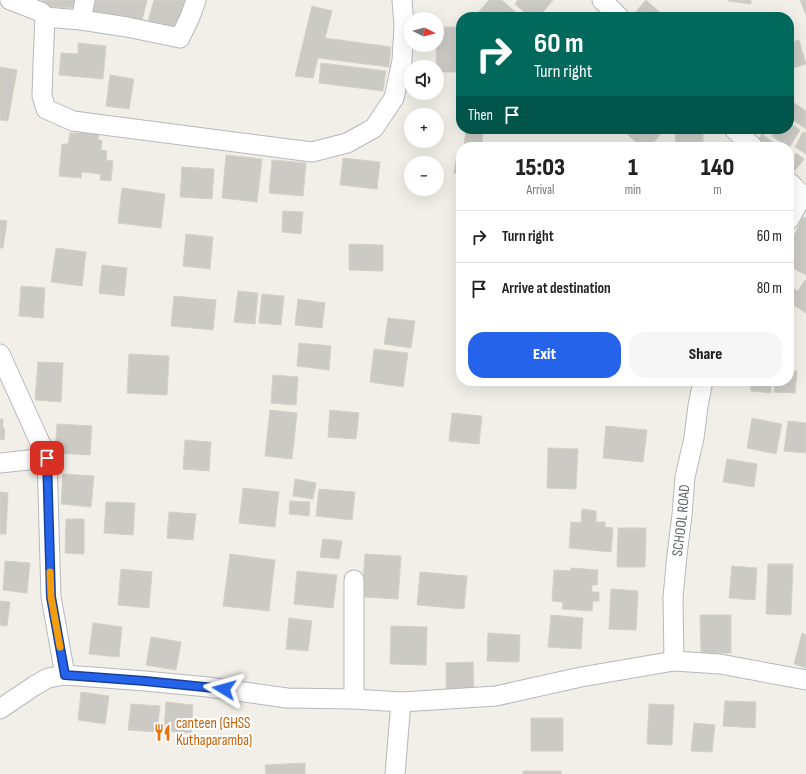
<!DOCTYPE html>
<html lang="en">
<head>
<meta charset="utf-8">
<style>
  body { margin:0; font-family:"Sofia Sans Condensed",sans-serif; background:#f6f6f6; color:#222; height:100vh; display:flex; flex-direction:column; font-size:15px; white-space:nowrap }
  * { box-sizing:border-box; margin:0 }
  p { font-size:13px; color:#767676 }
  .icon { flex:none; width:22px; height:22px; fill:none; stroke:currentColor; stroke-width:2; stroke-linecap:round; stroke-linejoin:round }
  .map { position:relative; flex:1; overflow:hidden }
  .sheet { position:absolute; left:456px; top:142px; width:338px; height:244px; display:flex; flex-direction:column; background:#fff; border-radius:16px; box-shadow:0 4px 16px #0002 }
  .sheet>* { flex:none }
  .banner { position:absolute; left:456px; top:12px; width:338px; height:122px; border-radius:16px; box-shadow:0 4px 16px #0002; background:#00695c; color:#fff; overflow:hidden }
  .needle { width:26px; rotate:96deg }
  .fabs { position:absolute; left:404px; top:12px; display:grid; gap:8px }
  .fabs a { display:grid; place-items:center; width:40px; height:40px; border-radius:50%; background:#fff; box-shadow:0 4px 16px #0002; font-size:20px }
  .pin { position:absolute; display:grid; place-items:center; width:34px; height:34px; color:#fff; margin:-17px; border-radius:8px; box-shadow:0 2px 6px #0006 }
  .me { position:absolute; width:44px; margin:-22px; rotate:278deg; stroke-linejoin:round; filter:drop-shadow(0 0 3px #0008) }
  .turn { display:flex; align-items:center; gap:14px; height:84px; padding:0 12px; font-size:18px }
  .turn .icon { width:52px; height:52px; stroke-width:2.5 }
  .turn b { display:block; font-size:28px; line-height:34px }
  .then { display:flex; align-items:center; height:38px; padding:0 12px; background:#0003; gap:8px; font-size:15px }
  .eta { display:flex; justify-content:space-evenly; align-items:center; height:68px; text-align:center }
  .eta b { font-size:24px; font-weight:800; line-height:28px }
  .button { display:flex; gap:8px; margin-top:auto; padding:8px 12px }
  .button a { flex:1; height:46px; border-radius:16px; background:#2563eb; color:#fff; font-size:16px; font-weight:800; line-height:46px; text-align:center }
  .button a+a { background:#f6f6f6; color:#222 }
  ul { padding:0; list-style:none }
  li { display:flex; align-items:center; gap:12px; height:52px; padding:0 12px; border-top:1px solid #e0e0e0 }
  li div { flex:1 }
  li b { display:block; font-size:15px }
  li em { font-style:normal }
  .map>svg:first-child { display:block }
  .building { fill:#cccac5; stroke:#d6d1c6 }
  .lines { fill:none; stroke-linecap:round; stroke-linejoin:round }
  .minor-casing { stroke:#b5b8bc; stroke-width:21 }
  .minor { stroke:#fff; stroke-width:19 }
  .route-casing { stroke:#184099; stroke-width:10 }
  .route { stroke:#2563eb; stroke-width:7 }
  .slow { stroke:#f59e0b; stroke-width:7 }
  .labels { text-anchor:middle; stroke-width:4; stroke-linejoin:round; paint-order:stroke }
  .street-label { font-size:15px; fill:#5f6368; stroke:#fff }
  .food-label { font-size:15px; fill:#c56008; stroke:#fff; text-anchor:start }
</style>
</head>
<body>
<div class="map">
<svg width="806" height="774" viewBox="0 0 806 774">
  <rect width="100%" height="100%" fill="#f1efe8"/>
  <path class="building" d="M42,0H75V8L42,6Z
    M92,0H147L141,25L89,11Z
    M154,0H190L181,30L148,21Z
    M489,0H502L521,17H478L476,15Z
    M518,0H553L539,17H530L515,4Z
    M646,0L663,15L661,17H633L632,16Z
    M729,0H751V4L728,1Z
    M800,0H806V15Z
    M312,6L332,11L325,38L391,47L389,67L318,58L313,78L295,76Z
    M437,27H461V72H437V67H436Z
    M799,40L806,64L789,69V43Z
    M78,43L106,46L103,79L59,75L61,53L78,54Z
    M321,63L386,71L383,91L319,83Z
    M0,67L17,70L8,121L0,120Z
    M110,75L134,79L129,109L106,106Z
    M793,102L806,111V129L789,117V107Z
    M789,122L800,130L789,148L772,136L777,129H789Z
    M81,127L99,128L98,140H102L101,150L107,151L106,160L113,161L111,181L100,180L101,174L82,172L81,178L59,176L62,144H68L70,133H80Z
    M466,129L483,131L482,147H464Z
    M632,129H664L650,147H642L628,135Z
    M676,130H703V147H675Z
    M803,132L806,133V154L795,147Z
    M762,134L775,144L772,147H757L754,145Z
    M567,144L590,146V147H566Z
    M796,153L804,159L792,174L789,172V163Z
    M457,154L461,155V174L454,173Z
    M226,155L262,159L257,202L222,198Z
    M343,158L380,162L377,189L340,185Z
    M272,160L306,163L303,196L269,193Z
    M182,167L214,169L212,199L180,197Z
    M122,188L165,194L161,228L118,223Z
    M283,211L303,212L301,234L282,232Z
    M803,217L806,218V275L789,266V246Z
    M0,220L7,221L3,248H0Z
    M186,234L213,237L210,269L183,266Z
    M349,244L383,245V271L349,270Z
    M56,248L86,252L82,286L51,282Z
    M102,265L127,268L124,296L99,293Z
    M805,280L806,281V313L789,302V286L798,291Z
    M21,286L45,288L43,318L19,316Z
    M238,291L258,293L255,324L234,322Z
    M262,294L284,296L281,325L259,323Z
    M174,296L216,300L213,330L171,326Z
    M298,299L325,303L322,328L295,325Z
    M388,318L415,321L411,348L384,344Z
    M299,343L331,346L329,370L297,366Z
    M374,349L408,353L403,387L370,382Z
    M129,354L169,356L167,395L127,393Z
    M38,362L63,363L61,402L35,400Z
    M789,370L797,371L795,393L774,392L775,381H789Z
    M273,375L298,377L296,405L271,403Z
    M751,381H771V393L751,391Z
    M270,410L297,413L292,459L265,456Z
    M330,410L359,413L356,439L328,437Z
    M452,413L482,416L479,444L449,441Z
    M752,418L782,424L776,454L747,448Z
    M0,419H3V429H5L4,440L0,439Z
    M788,421L806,423V453L784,451Z
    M57,424L92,426L90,455L55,453Z
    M606,426L647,430L643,462L603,458Z
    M185,440L211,442L209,471L183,469Z
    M548,448L578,449L576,489L547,488Z
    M727,459L757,464L754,487L723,482Z
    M63,474L94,476L91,507L61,504Z
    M295,479L316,483L313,499L293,496Z
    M243,488L279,492L275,527L239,523Z
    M319,489L355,492L352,520L316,516Z
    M0,492L8,493L6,534H0Z
    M290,501L310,502L309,516L289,514Z
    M106,502L135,503L133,535L104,533Z
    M582,509L596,511V522H605V527L613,528L611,552L569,548L571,522L581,523Z
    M169,512L196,514L193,540L167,538Z
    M66,519H84V554L65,553Z
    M618,528H646L645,567H617Z
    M323,539L342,541L339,559L320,557Z
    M230,554L275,560L269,611L223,606Z
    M365,554L401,556L398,599L362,597Z
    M5,561L30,563L27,593L3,590Z
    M768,564H793L791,615L766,614Z
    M732,566L757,568L755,600L729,598Z
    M571,568L598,570L597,585H592V592H599V601H593L592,611L562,609L563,602L552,601L554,570L571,571Z
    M121,569L152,572L149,608L118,605Z
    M297,571L337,575L333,608L294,604Z
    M420,572L467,576L464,609L417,605Z
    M611,589L638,591L636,630L609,629Z
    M0,601L10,602L7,626L0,625Z
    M551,615L583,618L581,649L548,647Z
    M700,615H731V653H701Z
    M289,618L312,621L308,651L286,649Z
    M93,623L122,627L119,657L89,654Z
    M391,626L427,627L426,665L390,664Z
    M488,633L520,635L519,662L487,661Z
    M802,633L806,635V668L794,664Z
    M151,637L181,642L176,670L146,665Z
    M473,662L474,691L446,692V663Z
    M81,692L109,696L105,724L78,720Z
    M725,701L756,702L755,728L723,726Z
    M166,702L193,705L191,733L164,731Z
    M131,704L160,706L157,732L128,730Z
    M649,704L674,705L672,745L647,744Z
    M531,718H563V751H531Z
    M694,723L715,725L712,752L691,751Z
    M305,763V774H266L265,765Z
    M523,771H561V774H523Z"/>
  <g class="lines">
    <defs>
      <g id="minor">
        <path d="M10,0L41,12L45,17L43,64L42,96L46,109L73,121L312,152L347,143L374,128L394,98L402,61L404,25L402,0"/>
        <path d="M602,0L619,17"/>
        <path d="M45,17L81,20L85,0"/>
        <path d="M81,20L127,27L180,38L190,17L196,0"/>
        <path d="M734,129L753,147"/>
        <path d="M789,182L806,199"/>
        <path d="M789,220L802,196"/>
        <path d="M0,354L47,458L51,597L65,675"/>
        <path d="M0,463L47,458"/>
        <path d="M354,580V699"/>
        <path id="s1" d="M674,661L673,597L677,555L682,515L685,477L694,438L698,406L703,381"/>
        <path d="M0,709L34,686L48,678L65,675L145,681L208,687L287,698L354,699L401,702L496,696L581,677L674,661L720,664L806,680"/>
        <path d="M395,774L401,702"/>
      </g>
    </defs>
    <use href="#minor" class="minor-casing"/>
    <use href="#minor" class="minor"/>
  </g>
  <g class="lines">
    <defs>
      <path id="route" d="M47,458L51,597L65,675L145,681L224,689"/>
    </defs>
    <use href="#route" class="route-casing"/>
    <use href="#route" class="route"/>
    <path class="slow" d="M50,572L51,597L60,647"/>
  </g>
  <defs>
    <symbol id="restaurant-bare" viewBox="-9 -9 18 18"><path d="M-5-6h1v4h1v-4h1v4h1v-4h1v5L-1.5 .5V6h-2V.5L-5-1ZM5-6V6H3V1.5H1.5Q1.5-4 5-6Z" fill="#e8710a" stroke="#fff" stroke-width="2.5" paint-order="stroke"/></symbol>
  </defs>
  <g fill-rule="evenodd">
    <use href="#restaurant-bare" x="150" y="720" width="25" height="25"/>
  </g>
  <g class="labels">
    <g class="street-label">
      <text dy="5" stroke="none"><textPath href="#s1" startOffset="141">SCHOOL ROAD</textPath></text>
    </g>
    <g class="food-label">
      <text x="176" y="728">canteen (GHSS<tspan x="176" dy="17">Kuthaparamba)</tspan></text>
    </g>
  </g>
</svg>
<div class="fabs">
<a><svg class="needle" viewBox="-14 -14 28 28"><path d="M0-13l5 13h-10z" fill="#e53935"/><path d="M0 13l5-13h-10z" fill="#767676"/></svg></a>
<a><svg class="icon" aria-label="sound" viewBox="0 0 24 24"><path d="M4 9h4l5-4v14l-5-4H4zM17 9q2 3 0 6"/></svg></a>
<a>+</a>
<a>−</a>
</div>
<div class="pin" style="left:47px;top:458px;background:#d93025"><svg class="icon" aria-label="arrive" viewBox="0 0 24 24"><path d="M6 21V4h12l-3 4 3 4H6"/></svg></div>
<svg class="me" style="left:224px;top:689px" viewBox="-20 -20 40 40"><path d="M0-17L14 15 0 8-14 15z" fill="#2563eb" stroke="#fff" stroke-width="4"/></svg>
<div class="banner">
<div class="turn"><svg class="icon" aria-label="right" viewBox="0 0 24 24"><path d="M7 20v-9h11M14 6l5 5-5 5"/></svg><div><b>60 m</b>Turn right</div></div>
<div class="then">Then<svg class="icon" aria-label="arrive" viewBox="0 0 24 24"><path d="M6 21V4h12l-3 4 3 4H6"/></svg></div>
</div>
<section class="sheet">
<div class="eta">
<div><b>15:03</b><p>Arrival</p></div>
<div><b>1</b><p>min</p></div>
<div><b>140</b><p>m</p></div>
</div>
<ul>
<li><svg class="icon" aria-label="right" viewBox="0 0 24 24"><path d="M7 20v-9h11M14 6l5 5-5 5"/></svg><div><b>Turn right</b></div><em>60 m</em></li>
<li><svg class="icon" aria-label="arrive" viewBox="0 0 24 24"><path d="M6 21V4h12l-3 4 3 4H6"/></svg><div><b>Arrive at destination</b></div><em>80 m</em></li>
</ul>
<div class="button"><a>Exit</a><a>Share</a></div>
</section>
</div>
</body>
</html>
